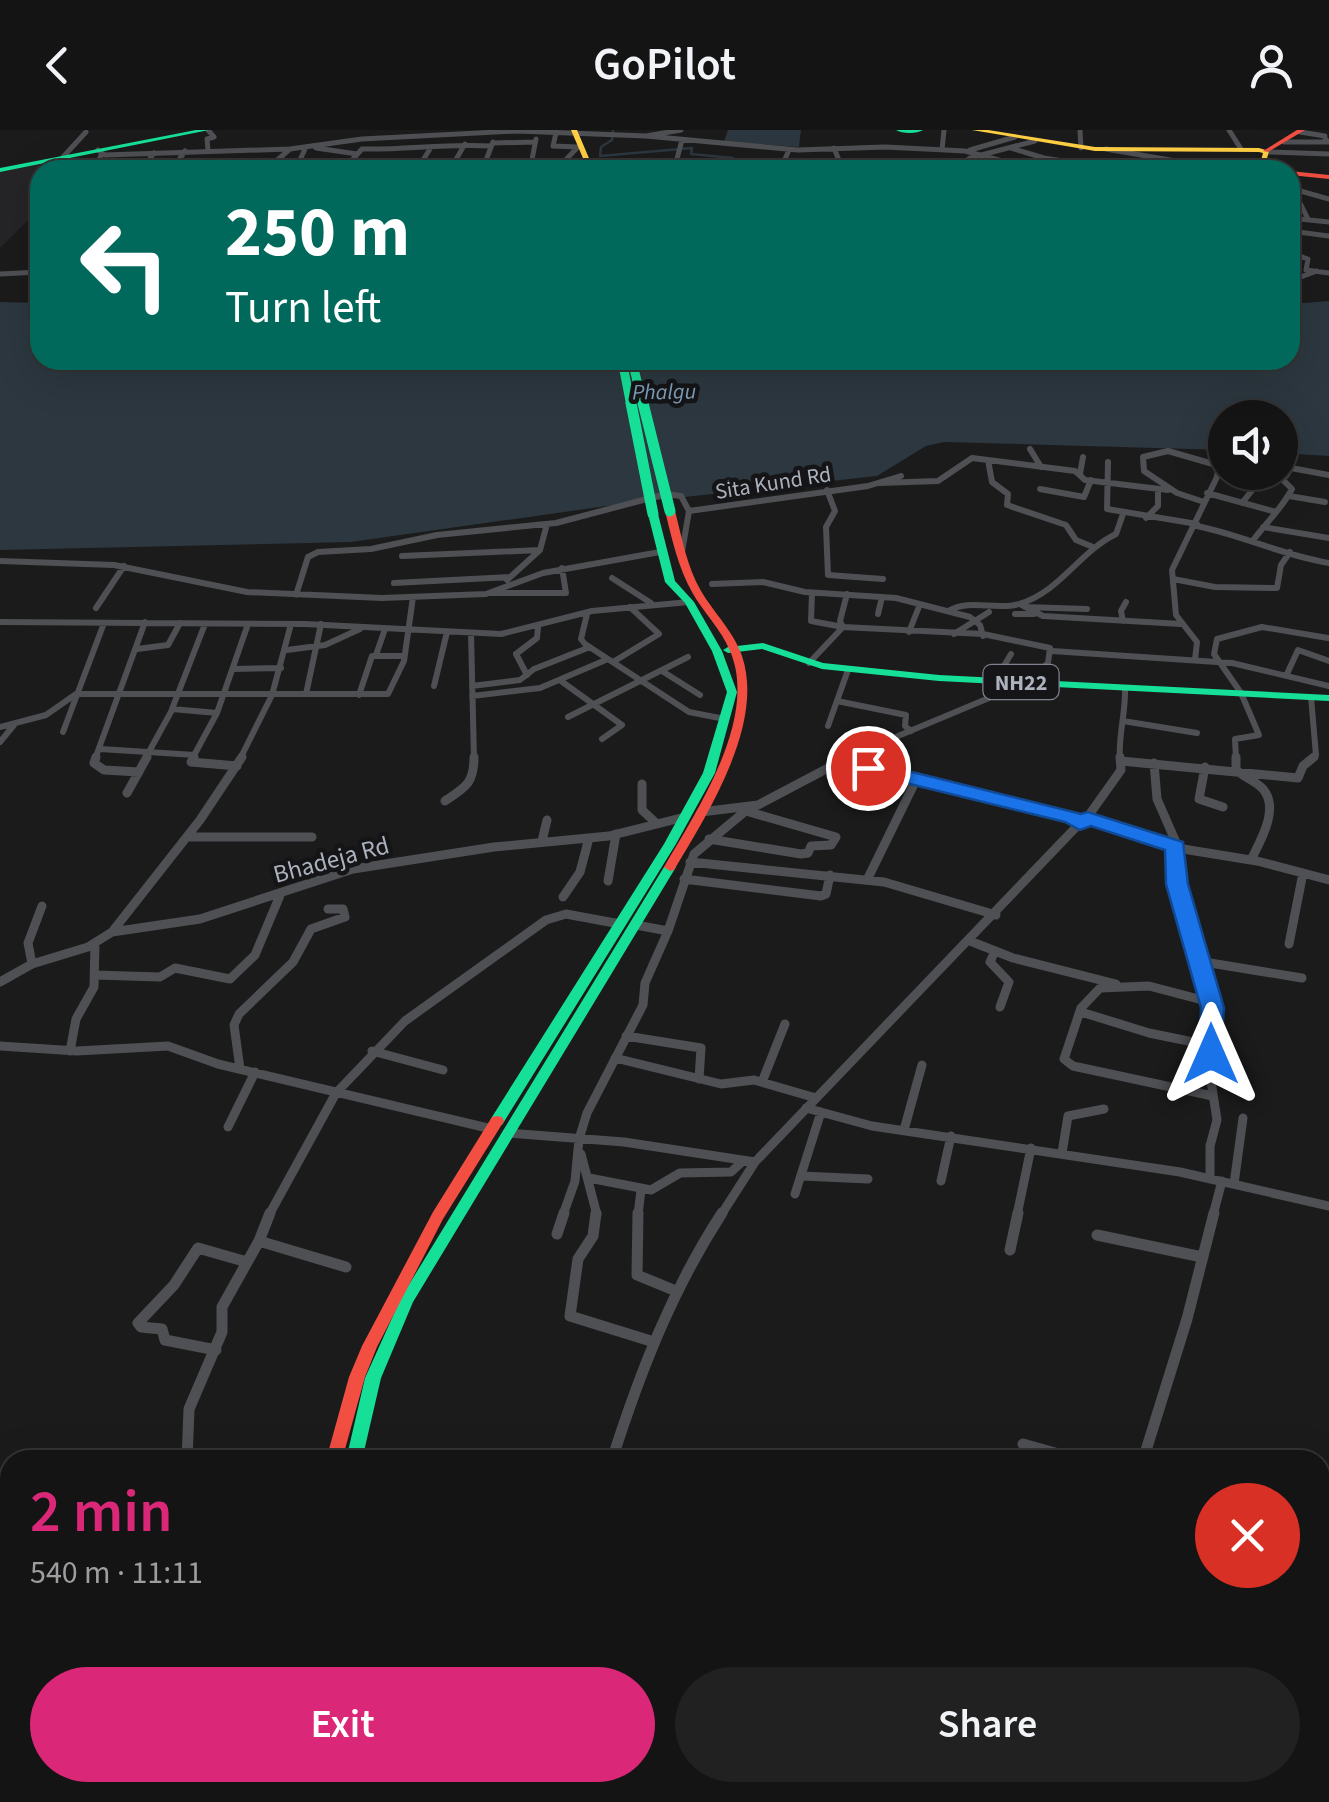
<!DOCTYPE html>
<html lang="en">
<head>
<meta charset="utf-8">
<style>
  body { margin:0; font-family:"Source Sans 3",sans-serif; background:#212122; color:#f1f3f6; height:100vh; display:flex; flex-direction:column; font-size:38px; white-space:nowrap }
  * { box-sizing:border-box; margin:0 }
  p { font-size:32px; color:#9d9ea0 }
  .icon { flex:none; width:55px; height:55px; fill:none; stroke:currentColor; stroke-width:2; stroke-linecap:round; stroke-linejoin:round }
  .map { position:relative; flex:1; overflow:hidden }
  .drawer { position:absolute; left:0px; top:1320px; width:1330px; height:352px; display:flex; flex-direction:column; background:#141415; border-radius:30px 30px 0 0; box-shadow:0 10px 40px #0002,0 0 0 2px #333334 }
  .drawer>* { flex:none }
  .guide { position:absolute; left:30px; top:30px; width:1270px; height:210px; border-radius:30px; box-shadow:0 10px 40px #0002,0 0 0 2px #333334; background:#00695c; color:#fff; overflow:hidden }
  .buttons { position:absolute; left:1208px; top:270px; display:grid; gap:20px }
  .buttons a { display:grid; place-items:center; width:90px; height:90px; border-radius:50%; background:#141415; box-shadow:0 10px 40px #0002,0 0 0 2px #333334; font-size:50px }
  .pin { position:absolute; display:grid; place-items:center; width:85px; height:85px; color:#fff; margin:-42px; border:5px solid #fff; border-radius:50%; box-shadow:0 2px 10px #0007 }
  .me { position:absolute; width:110px; margin:-55px; rotate:0deg; stroke-linejoin:round; filter:drop-shadow(0 0 8px #0008) }
  .turn { display:flex; align-items:center; gap:35px; height:210px; padding:0 30px; font-size:45px }
  .turn .icon { width:130px; height:130px; stroke-width:2.5 }
  .turn b { display:block; font-size:70px; line-height:85px }
  .round { display:grid; place-items:center; flex:none; width:105px; height:105px; border-radius:52px; background:#212122 }
  .summary { display:flex; align-items:center; justify-content:space-between; height:170px; padding:0 30px }
  h1 { font-size:60px; font-weight:600; line-height:75px; color:#db2777 }
  .button { display:flex; gap:20px; margin-top:auto; padding:20px 30px }
  .button a { flex:1; height:115px; border-radius:60px; background:#db2777; color:#fff; font-size:40px; font-weight:600; line-height:115px; text-align:center }
  .button a+a { background:#212122; color:#f1f3f6 }
  header { display:flex; justify-content:space-between; align-items:center; height:130px; padding:0 30px; background:#141415; font-size:45px; font-weight:600 }
  .map>svg:first-child { display:block }
  .built { fill:#252528 }
  .water { fill:#2c373f }
  .lines { fill:none; stroke-linecap:round; stroke-linejoin:round }
  .stream { stroke:#2c373f; stroke-width:2.5 }
  .street-far3 { stroke:#4f5054; stroke-width:5 }
  .street-far2 { stroke:#4f5054; stroke-width:6 }
  .street-far1 { stroke:#4f5054; stroke-width:9 }
  .street { stroke:#4f5054; stroke-width:11 }
  .fast { fill:#16e098; fill-rule:evenodd }
  .slow { fill:#ffcf43; fill-rule:evenodd }
  .jam { fill:#f24e42; fill-rule:evenodd }
  .fast-bridge-far1 { stroke:#16e098; stroke-width:9 }
  .fast-bridge { stroke:#16e098; stroke-width:11 }
  .route { fill:#1a73e8; stroke:#114b97; stroke-width:2.5 }
  .labels { text-anchor:middle; stroke-width:9; stroke-linejoin:round; paint-order:stroke }
  .far-water-label { font-size:22px; font-style:italic; fill:#7fa0bb; stroke:#151518 }
  .far-street-label { font-size:22px; fill:#abb1bd; stroke:#151518 }
  .shield { fill:#151518; stroke:#7e828c; stroke-width:2.5 }
  .shield-label { font-size:22px; font-weight:bold; fill:#abb1bd }
  .street-label { font-size:25px; fill:#abb1bd; stroke:#151518 }
</style>
</head>
<body>
<header><svg class="icon" aria-label="back" viewBox="0 0 24 24"><path d="M15 5l-7 7 7 7"/></svg>GoPilot<svg class="icon" aria-label="person" viewBox="0 0 24 24"><circle cx="12" cy="8" r="4"/><path d="M4 21q1-7 8-7t8 7"/></svg></header>
<div class="map">
<svg width="1329" height="1672" viewBox="0 0 1329 1672">
  <rect width="100%" height="100%" fill="#1b1b1c"/>
  <path class="built" d="M79,27L88,31L79,40H40V78L0,118V42Z"/>
  <path class="water" d="M728,0H801L799,17L724,12Z
    M1329,171V326L1280,323V288H1225V320L944,312L926,316L877,346L621,374L351,412L0,420V172L40,173V230H1290V174Z"/>
  <g class="lines">
    <path class="stream" d="M613,0L612,10L601,17L600,26L692,18L691,24L733,28"/>
    <path class="street-far3" d="M208,0L214,7L207,9L208,20
      M681,0L646,6L798,20L885,17L965,21L1036,40
      M1080,0L1081,18
      M1229,0L1241,19
      M1300,2L1325,6
      M556,3L553,16L577,17
      M1284,12H1328L1323,6
      M493,13L535,12
      M316,18L357,24
      M834,18L843,40
      M1011,18L1044,28L1119,40
      M1106,19L1193,34L1205,40
      M98,20L105,25L290,19
      M942,20L944,0
      M970,20L1015,7
      M1267,22L1329,24
      M63,27L86,2
      M299,32L306,17
      M350,33L398,37
      M677,33L771,39
      M590,37L630,40
      M451,38L465,14
      M483,38L493,12
      M95,40L101,25
      M142,40L154,23
      M172,40L185,21
      M266,40L290,19L362,9L517,1L646,6
      M343,40L362,19C406,20 447,13 491,16
      M424,40L427,34L423,30L430,19
      M449,40H522
      M530,40L536,9
      M556,40L577,18
      M674,40L682,10
      M769,40L785,29L789,20
      M900,40H937
      M953,40L970,28L1035,11
      M1208,40L1261,37
      M1290,58L1329,69
      M1293,59L1308,89
      M1290,88L1329,92
      M1290,101L1329,106
      M1290,123L1308,129L1306,140L1329,143
      M0,144L40,142
      M1290,151L1317,141"/>
    <path class="street-far2" d="M1030,319L1041,337
      M988,330L992,352L1008,364L1007,375L1066,395L1076,410L1093,417
      M1108,332L1107,379L1197,394
      M1280,336L1329,345
      M1080,344L1083,327
      M880,353L938,351L972,328L1075,341L1085,350L1168,360
      M1040,359L1084,367L1091,350
      M827,360L835,381L826,397L828,445L883,449
      M1207,363L1276,382
      M1289,366L1325,372
      M1204,372L1177,363L1144,341L1143,327L1168,321L1213,334
      M1242,373L1265,344L1286,346L1291,338
      M689,381L868,356L901,346
      M1146,388L1158,376V359
      M1197,396C1242,405 1284,426 1329,433
      M1263,397L1329,408
      M1254,409C1268,391 1282,378 1292,359L1278,345
      M682,422L689,381
      M402,426L540,420
      M0,431L114,435L247,462L382,468L486,464L543,443L660,422
      M612,448L651,473
      M1173,449L1215,457L1277,458L1281,435L1290,422
      M507,450L540,420L547,394
      M394,453L510,447
      M712,454L763,452L805,462L896,468L970,487L980,495L983,506
      M491,463H566L562,438
      M812,463L811,491L843,497L840,491L847,464
      M296,465L308,427L318,422L371,419L437,405L556,393L666,364L681,366L689,381
      M1020,474L1043,486L1181,494
      M1025,477L1087,479
      M96,478L124,436
      M948,481C970,468 996,481 1019,474C1060,462 1079,422 1116,404L1123,384
      M587,484L581,509L585,514L689,582L725,589
      M878,484L882,467
      M1015,484H1034
      M1123,491L1121,481L1126,472
      M0,492L305,494L501,504L592,481L689,472
      M205,494L172,579L217,583
      M909,502L920,474
      M471,503L474,629
      M954,504L989,482
      M137,519L168,515L180,493
      M287,520L325,515L360,499
      M1052,521L1232,533L1329,556
      M376,525L385,499
      M1195,530L1197,512L1176,485L1172,440L1217,347L1218,340L1213,334L1225,331
      M613,532L659,504L630,477
      M809,533L843,497L983,504L1050,518L1048,533L1027,553
      M233,539L281,538
      M662,541L700,565
      M1287,544L1298,520L1329,531
      M527,545L516,524L537,508L538,497
      M561,551L622,595L602,609
      M995,551L1011,524
      M434,556L447,502
      M472,556L520,550L534,539L590,517
      M306,564L321,494
      M359,565L372,526H403
      M472,566L540,558L608,529
      M837,571L906,585L905,596L911,601
      M568,587L688,527
      M1123,591L1197,603
      M828,596L848,540
      M0,597L46,585L76,564H388L404,531L413,467
      M63,602L104,493
      M0,612L14,595
      M100,619L195,625
      M95,629L145,492
      M145,629L172,580
      M192,629L217,583L248,494
      M240,629L272,565L291,494
      M843,629L989,568L1017,552
      M1120,629C1118,605 1126,583 1125,558
      M1236,629L1235,609L1259,605L1241,563L1214,524L1217,509L1262,497L1328,508
      M1311,629L1316,625L1311,567"/>
    <path class="street-far1" d="M96,627L94,633L104,640L139,642
      M194,627L191,632L237,636
      M1236,627V640C1244,647 1256,651 1263,659C1280,679 1260,711 1251,730
      M1121,631L1298,648L1303,636L1314,627
      M1154,633L1157,669L1178,717
      M1205,637L1199,669L1223,677
      M642,654V680L656,693
      M127,663L147,627
      M445,671C466,657 474,653 474,627
      M701,682L758,675L849,627
      M1088,688L1183,719L1257,731L1329,750
      M1084,692L1121,640L1120,627
      M189,707H312
      M709,709L801,724L808,723L811,716L831,715L836,707L746,681
      M542,711L547,690
      M1175,717L1177,754L1213,885L1209,938L1217,990L1210,1016V1049
      M690,732L884,752L996,785
      M684,749L821,766L826,764L830,745
      M867,750L917,648
      M608,751L616,704
      M563,767L580,742L589,708
      M636,795L668,801L694,724L749,678
      M112,802L200,690L242,627
      M970,811L1013,828L1116,854
      M1289,814L1303,743
      M995,821L990,832L1009,852L1000,877
      M1198,831L1302,848
      M32,834L28,813L42,776
      M95,845L160,847L175,838L230,849L255,825L281,763
      M0,852L32,834L88,817L112,802L200,789L353,739L494,717L609,706L685,687
      M1210,872L1149,856L1100,858L1081,878L1064,929L1073,936L1213,966
      M1081,882L1149,903L1213,916
      M626,906L701,918L699,949
      M0,916L77,921L168,916L218,934L492,999
      M70,921L76,889L94,857L95,813
      M372,921L443,940
      M615,928L721,954L754,950L816,968
      M240,939L234,895L239,884L293,832L311,799L345,787L343,779H328
      M762,952L785,894
      M806,978L872,996L1180,1042L1329,1076
      M228,997L255,942
      M904,1000L922,935
      M507,1003L624,1012L755,1032L1080,693L1072,687L885,640L834,634
      M1062,1023L1068,986L1104,979
      M581,1024L597,1085
      M802,1046L868,1049
      M589,1048L651,1060L680,1043L731,1042L743,1031
      M941,1051L951,1006
      M1234,1054L1243,988
      M795,1064L821,982
      M269,1085L336,963L405,891L546,790L566,784L620,794
      M563,1085L575,1051L579,1009L587,983L643,875L645,853L668,801
      M638,1085L641,1060
      M721,1085L755,1032
      M1017,1085L1031,1018
      M1213,1085L1222,1051"/>
    <path class="street" d="M596,1083L593,1106L578,1129L570,1186L654,1212
      M638,1083L637,1145L676,1161
      M557,1104L564,1083
      M1097,1105L1202,1127
      M259,1111L346,1137
      M1010,1120L1018,1083
      M216,1220L165,1210L162,1199L141,1197L138,1193L174,1155L198,1118L247,1132
      M1023,1314L1080,1330
      M187,1330L189,1279L222,1202V1177L259,1111L270,1083
      M612,1330C640,1242 672,1160 722,1083
      M1143,1330L1187,1189L1214,1083
      M1320,1506L1329,1509
      M945,1662L974,1672
      M182,1672L185,1662
      M908,1672L910,1662
      M1101,1672L1102,1662"/>
    <path class="fast" d="M196,0H209L0,42V38Z
      M896,0H923C917,4 902,4 896,0Z
      M653,381L658,384L675,451L694,472L722,521L737,562L715,643L676,714L502,995H492L490,991L492,987L664,714L703,643L727,562L712,521L685,473L665,452L648,384Z
      M763,513L823,533L939,545L1329,565V571L939,551L822,539L762,519L728,523L723,520L728,517Z
      M670,733L676,737L413,1172L381,1248L362,1330H346L365,1248L402,1166L664,737Z
      M404,1662H424L428,1672H409Z"/>
    <path class="slow" d="M571,0H577L594,40H588Z
      M972,0H988L1095,17L1259,18L1269,21L1265,36L1275,40L1259,38L1263,23L1259,22L1095,21Z
      M429,1662H449L453,1672H434Z"/>
    <path class="jam" d="M1297,0H1305L1268,22L1263,21Z
      M1290,41L1329,45V49L1290,45Z
      M670,378L675,381C682,408 687,437 701,461C714,483 734,502 742,526C765,594 708,683 674,740L670,741L664,737C697,680 759,588 730,521C721,499 703,482 692,462C678,437 672,409 665,381Z
      M497,986L502,987L504,991L443,1089L377,1217L365,1247L342,1330H326L349,1247L362,1216L433,1082L492,987Z"/>
    <path class="fast-bridge-far1" d="M622,230L631,276
      M632,230L643,276"/>
    <path class="fast-bridge" d="M631,273L653,384
      M643,273L670,381"/>
  </g>
  <path class="route" d="M868,631L1081,684L1088,682L1183,712L1188,754L1224,878L1220,931H1203L1199,924L1201,878L1166,754L1165,720L1091,696L1080,700L1065,692L861,642V633Z"/>
  <g class="labels">
    <g class="far-water-label">
      <text transform="translate(664 261) rotate(-1)" y="8">Phalgu</text>
    </g>
    <g class="far-street-label">
      <text transform="translate(773 352) rotate(-9)" y="8">Sita Kund Rd</text>
    </g>
    <rect class="shield" x="983.5" y="535" width="75" height="34" rx="8"/>
    <g class="shield-label">
      <text x="1021" y="560">NH22</text>
    </g>
    <g class="street-label">
      <text transform="translate(331 729) rotate(-15)" y="9">Bhadeja Rd</text>
    </g>
  </g>
</svg>
<div class="buttons">
<a><svg class="icon" aria-label="sound" viewBox="0 0 24 24"><path d="M4 9h4l5-4v14l-5-4H4zM17 9q2 3 0 6"/></svg></a>
</div>
<div class="pin" style="left:868px;top:638px;background:#d93025"><svg class="icon" aria-label="arrive" viewBox="0 0 24 24"><path d="M6 21V4h12l-3 4 3 4H6"/></svg></div>
<svg class="me" style="left:1211px;top:924px" viewBox="-20 -20 40 40"><path d="M0-17L14 15 0 8-14 15z" fill="#1a73e8" stroke="#fff" stroke-width="4"/></svg>
<div class="guide">
<div class="turn"><svg class="icon" aria-label="left" viewBox="0 0 24 24"><path d="M17 20v-9H6M10 6l-5 5 5 5"/></svg><div><b>250 m</b>Turn left</div></div>
</div>
<section class="drawer">
<div class="summary"><div><h1>2 min</h1><p>540 m · 11:11</p></div><a class="round" style="background:#d93025;color:#fff"><svg class="icon" aria-label="close" viewBox="0 0 24 24"><path d="M6 6l12 12M18 6L6 18"/></svg></a></div>
<div class="button"><a>Exit</a><a>Share</a></div>
</section>
</div>
</body>
</html>
